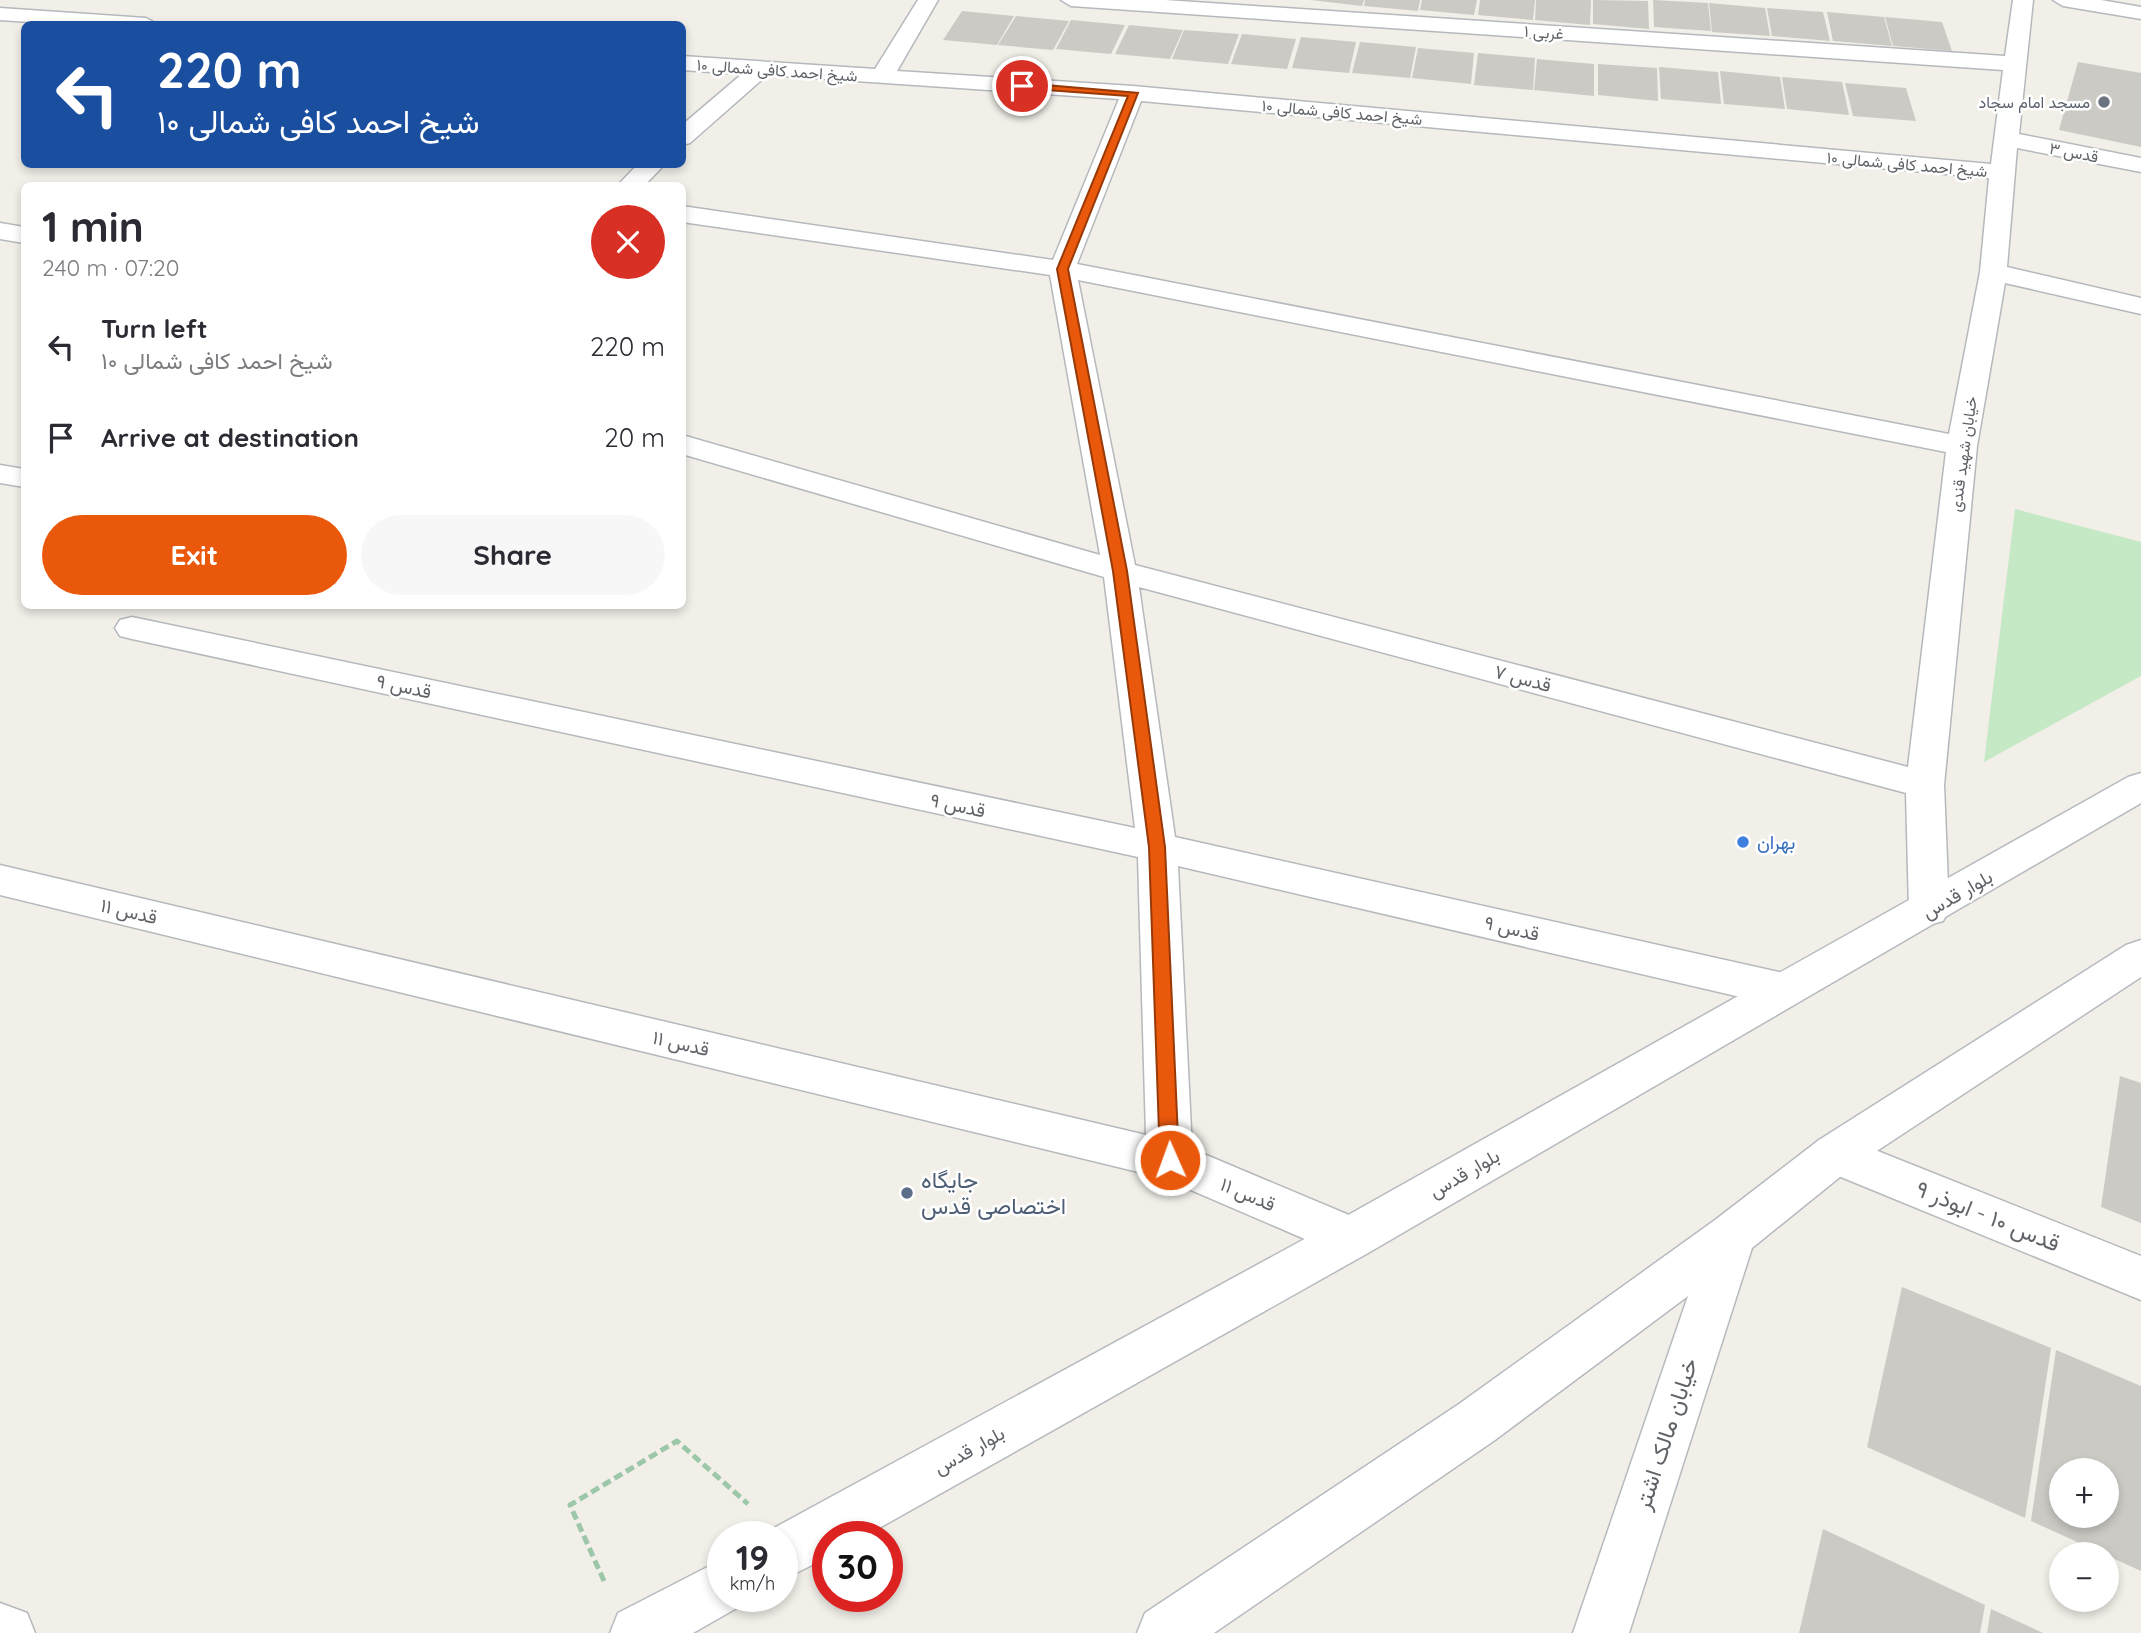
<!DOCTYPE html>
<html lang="en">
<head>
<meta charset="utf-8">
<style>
  body { margin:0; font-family:Quicksand,Vazirmatn,sans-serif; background:#f7f7f7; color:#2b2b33; height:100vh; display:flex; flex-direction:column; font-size:26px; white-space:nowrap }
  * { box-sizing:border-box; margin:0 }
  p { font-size:23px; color:#7c7c81 }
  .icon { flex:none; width:38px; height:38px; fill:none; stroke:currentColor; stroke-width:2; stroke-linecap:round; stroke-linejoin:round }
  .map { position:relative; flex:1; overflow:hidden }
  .panel { position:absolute; left:21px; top:182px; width:665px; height:427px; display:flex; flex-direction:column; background:#fff; border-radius:10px; box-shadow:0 4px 10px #0003 }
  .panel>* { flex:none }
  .top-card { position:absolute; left:21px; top:21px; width:665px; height:147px; border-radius:10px; box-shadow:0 4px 10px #0003; background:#1a4fa0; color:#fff; overflow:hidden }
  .tools { position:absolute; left:2049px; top:1458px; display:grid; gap:14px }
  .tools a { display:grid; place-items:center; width:70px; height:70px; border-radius:50%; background:#fff; box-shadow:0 4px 10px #0003; font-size:35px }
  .speed { position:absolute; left:707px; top:1521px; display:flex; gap:14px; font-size:35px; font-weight:700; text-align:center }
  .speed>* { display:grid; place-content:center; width:91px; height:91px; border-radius:50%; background:#fff; box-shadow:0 4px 10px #0003; line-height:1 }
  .speed small { font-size:18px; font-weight:400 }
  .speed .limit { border:10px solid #d22; background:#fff; color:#111 }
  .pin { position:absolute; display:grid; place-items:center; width:60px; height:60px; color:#fff; margin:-30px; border:4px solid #fff; border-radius:50%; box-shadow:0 2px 7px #0007 }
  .me { position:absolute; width:77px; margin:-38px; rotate:358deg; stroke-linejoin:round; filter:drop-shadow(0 0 5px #0008) }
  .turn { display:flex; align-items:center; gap:24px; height:147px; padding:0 21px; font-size:32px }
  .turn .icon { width:91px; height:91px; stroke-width:2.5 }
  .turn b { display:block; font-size:49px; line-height:60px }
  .round { display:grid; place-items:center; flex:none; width:74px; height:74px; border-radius:37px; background:#f7f7f7 }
  .summary { display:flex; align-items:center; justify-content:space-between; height:119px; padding:0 21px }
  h1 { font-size:42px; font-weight:700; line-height:52px }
  .action { display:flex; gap:14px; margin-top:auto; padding:14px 21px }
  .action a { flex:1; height:80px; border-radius:42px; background:#ea580c; color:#fff; font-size:28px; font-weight:700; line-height:80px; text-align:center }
  .action a+a { background:#f7f7f7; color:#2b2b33 }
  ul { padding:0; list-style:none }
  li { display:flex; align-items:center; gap:21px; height:91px; padding:0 21px }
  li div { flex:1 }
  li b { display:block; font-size:26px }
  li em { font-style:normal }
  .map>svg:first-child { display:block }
  .green { fill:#c5e8c5 }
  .building { fill:#cccac5; fill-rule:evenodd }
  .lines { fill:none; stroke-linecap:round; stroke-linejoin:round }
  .street-casing { stroke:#b5b8bc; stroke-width:3 }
  .secondary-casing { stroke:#b6babf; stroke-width:3 }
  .path { stroke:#9cc7a9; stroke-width:5; stroke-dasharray:9 4.5; stroke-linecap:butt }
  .street { fill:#fff; fill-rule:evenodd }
  .secondary { fill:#fff; fill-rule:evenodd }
  .route { fill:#ea580c; stroke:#983908; stroke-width:2 }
  .worship-dot { fill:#6b7280; stroke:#fff; stroke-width:2.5 }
  .shop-dot { fill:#3f7fe0; stroke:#fff; stroke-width:2.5 }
  .service-dot { fill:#5c6f8a; stroke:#fff; stroke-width:2.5 }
  .labels { text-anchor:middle; stroke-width:5; stroke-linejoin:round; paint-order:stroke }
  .far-street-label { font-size:16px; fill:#5f6368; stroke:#fff }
  .far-worship-label { font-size:16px; fill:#5b616d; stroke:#fff; text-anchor:end }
  .street-label { font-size:19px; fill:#5f6368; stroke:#fff }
  .shop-label { font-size:19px; fill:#366cbe; stroke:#fff; text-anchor:start }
  .near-service-label { font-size:23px; fill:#4e5e75; stroke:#fff; text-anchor:start }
  .near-street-label { font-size:23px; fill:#5f6368; stroke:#fff }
</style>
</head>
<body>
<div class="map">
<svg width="2141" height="1633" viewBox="0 0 2141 1633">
  <rect width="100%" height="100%" fill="#f1efe8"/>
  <path class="green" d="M2015,509L2141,542V676L1984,762Z"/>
  <path class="building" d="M1311,0H1364L1362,6Z
    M1365,0H1420L1418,11L1364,6Z
    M1422,0H1477L1474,15L1420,10Z
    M1480,0H1535L1533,20L1478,15Z
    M1536,0H1591L1590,25L1535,20Z
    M1593,0L1648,1L1649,29L1593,24Z
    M1653,0L1708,3L1711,31L1654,27Z
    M1709,3L1765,8L1770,36L1712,32Z
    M1767,8L1823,12L1830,41L1772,36Z
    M962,11L1014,16L997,45L943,40Z
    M1827,12L1884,17L1892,46L1833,41Z
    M1016,16L1069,21L1053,50L998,45Z
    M1885,17L1942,22L1952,51L1893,46Z
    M1071,20L1125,25L1111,54L1056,49Z
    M1129,25L1183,30L1170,59L1115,54Z
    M1184,30L1239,34L1228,64L1172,59Z
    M1242,34L1296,39L1287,69L1231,64Z
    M1301,37L1356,42L1349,73L1292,68Z
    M1360,42L1416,47L1410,78L1352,73Z
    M1418,48L1474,53L1471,84L1412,78Z
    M1478,53L1535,58L1533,90L1474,85Z
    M1537,59L1594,64V96L1534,90Z
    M2078,62L2141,73V147L2059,130Z
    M1598,64L1657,68L1658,101L1598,95Z
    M1659,67L1718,72L1721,104L1661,99Z
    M1720,71L1780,77L1785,109L1724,104Z
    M1782,77L1842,82L1849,115L1787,109Z
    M1845,83L1906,88L1916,121L1853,116Z
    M2120,1076L2141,1083V1223L2101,1207Z
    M1902,1287L2051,1348L2025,1518L1867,1447Z
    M2056,1350L2141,1386V1571L2031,1521ZM2062,1470H2107V1516H2062Z
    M1823,1529L1985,1605L1980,1633H1799Z
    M1991,1609L2043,1633H1987Z"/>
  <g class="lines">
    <defs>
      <path id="street" d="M918,0H938L897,71L1133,86L1991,164L2003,70L1071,6L1061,0H1165L2005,56L2013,0H2033L2019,134L2141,158V172L2017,148L2007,267L2141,298V314L2005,283L1977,446L1944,785L1949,910L1943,921L1929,925L1915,921L1909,910L1906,793L1139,587L1175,837L1783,973L1798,978L1804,990L1798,1002L1783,1007L1178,866L1192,1149L1368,1223L1375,1238L1368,1253L1351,1259L1163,1178L0,895V865L1146,1135L1138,857L132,639L120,636L115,628L120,620L132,617L1135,828L1104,577L682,454V435L1100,555L1050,275L682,222V206L1053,260L1119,99L767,75L690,143L682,145V125L742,74L682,70V56L875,69ZM1141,101L1989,178L1980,272L1949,434L1077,264ZM1078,280L1946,452L1908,767L1135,565Z
        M2053,0H2101L2141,7V19L2063,6Z
        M0,8L146,18L157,24H60L0,20Z
        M638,164H665L644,186H617Z
        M0,223L24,227V243L0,239Z
        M0,465L24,469V487L0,483Z
        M1835,1134L2141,1256V1300L1819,1168L1812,1154L1819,1140Z
        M0,1603L27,1613L35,1633H0Z"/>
      <path id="secondary" d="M2141,773V803L1368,1253L865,1536H828V1557L782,1580V1536H762L763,1534L1334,1223L2128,777Z
        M2141,940V977L1851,1168L1752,1248L1629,1633H1573L1688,1296L1495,1440L1214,1633H1137L1145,1613L1459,1404L1715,1220L1819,1140L2126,945Z
        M723,1559V1596H746L742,1605L693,1633H610L618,1613Z"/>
    </defs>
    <use href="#street" class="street-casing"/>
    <use href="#secondary" class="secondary-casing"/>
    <path class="path" d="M604,1581L570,1505L677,1441L748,1504"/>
    <use href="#street" class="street"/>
    <use href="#secondary" class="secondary"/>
  </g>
  <path class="route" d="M1022,83L1138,93L1068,269L1127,571L1165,847L1179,1160L1176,1166H1163L1160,1160L1149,847L1113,571L1057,269L1128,96L1018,88Z"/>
  <circle class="worship-dot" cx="2104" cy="102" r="7"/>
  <circle class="shop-dot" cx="1743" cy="842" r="7"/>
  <circle class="service-dot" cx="907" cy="1193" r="7"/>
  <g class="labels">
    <g class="far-street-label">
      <text transform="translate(1544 32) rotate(4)" y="6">۱ غربی</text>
      <text transform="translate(777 70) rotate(4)" y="6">شیخ احمد کافی شمالی ۱۰</text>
      <text transform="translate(1342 112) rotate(5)" y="6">شیخ احمد کافی شمالی ۱۰</text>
      <text transform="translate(2074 152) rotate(11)" y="6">قدس ۳</text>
      <text transform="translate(1907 164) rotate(5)" y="6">شیخ احمد کافی شمالی ۱۰</text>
      <text transform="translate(1963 454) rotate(-82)" y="6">خیابان شهید قندی</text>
    </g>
    <g class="far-worship-label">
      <text x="2090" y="108">مسجد امام سجاد</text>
    </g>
    <g class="street-label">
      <text transform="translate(1523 678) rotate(15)" y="7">قدس ۷</text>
      <text transform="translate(404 686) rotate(12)" y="7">قدس ۹</text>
      <text transform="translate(958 805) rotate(12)" y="7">قدس ۹</text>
      <text transform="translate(1957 894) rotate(-30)" y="7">بلوار قدس</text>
      <text transform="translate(129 911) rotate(13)" y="7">قدس ۱۱</text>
      <text transform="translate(1512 928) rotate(13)" y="7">قدس ۹</text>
      <text transform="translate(681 1043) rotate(13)" y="7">قدس ۱۱</text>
      <text transform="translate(1464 1173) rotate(-30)" y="7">بلوار قدس</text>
      <text transform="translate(1248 1194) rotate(23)" y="7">قدس ۱۱</text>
      <text transform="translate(969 1450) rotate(-29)" y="7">بلوار قدس</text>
    </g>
    <g class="shop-label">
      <text x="1757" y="849">بهران</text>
    </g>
    <g class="near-service-label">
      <text x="921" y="1188">جایگاه<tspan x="921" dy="26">اختصاصی قدس</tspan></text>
    </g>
    <g class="near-street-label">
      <text transform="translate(1988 1216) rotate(22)" y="8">قدس ۱۰ - ابوذر ۹</text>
      <text transform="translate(1666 1434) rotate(-72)" y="8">خیابان مالک اشتر</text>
    </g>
  </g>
</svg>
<div class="tools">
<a>+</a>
<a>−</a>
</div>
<div class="speed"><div>19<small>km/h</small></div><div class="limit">30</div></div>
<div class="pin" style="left:1022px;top:86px;background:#d93025"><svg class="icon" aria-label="arrive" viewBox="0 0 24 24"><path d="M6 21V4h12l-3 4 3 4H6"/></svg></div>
<svg class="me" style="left:1170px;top:1160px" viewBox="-20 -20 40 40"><circle r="17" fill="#ea580c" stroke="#fff" stroke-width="3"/><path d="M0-11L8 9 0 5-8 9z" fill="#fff"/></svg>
<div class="top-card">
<div class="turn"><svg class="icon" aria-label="left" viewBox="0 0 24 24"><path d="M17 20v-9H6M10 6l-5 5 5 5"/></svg><div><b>220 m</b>شیخ احمد کافی شمالی ۱۰</div></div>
</div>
<section class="panel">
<div class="summary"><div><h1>1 min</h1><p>240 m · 07:20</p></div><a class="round" style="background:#d93025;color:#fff"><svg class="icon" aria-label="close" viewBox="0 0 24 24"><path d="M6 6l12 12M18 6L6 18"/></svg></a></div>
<ul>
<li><svg class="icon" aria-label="left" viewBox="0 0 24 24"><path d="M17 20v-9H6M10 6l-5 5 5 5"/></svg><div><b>Turn left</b><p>شیخ احمد کافی شمالی ۱۰</p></div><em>220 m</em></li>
<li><svg class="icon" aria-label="arrive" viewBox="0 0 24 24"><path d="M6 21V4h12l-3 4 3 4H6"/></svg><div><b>Arrive at destination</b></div><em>20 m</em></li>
</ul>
<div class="action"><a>Exit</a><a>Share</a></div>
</section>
</div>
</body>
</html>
